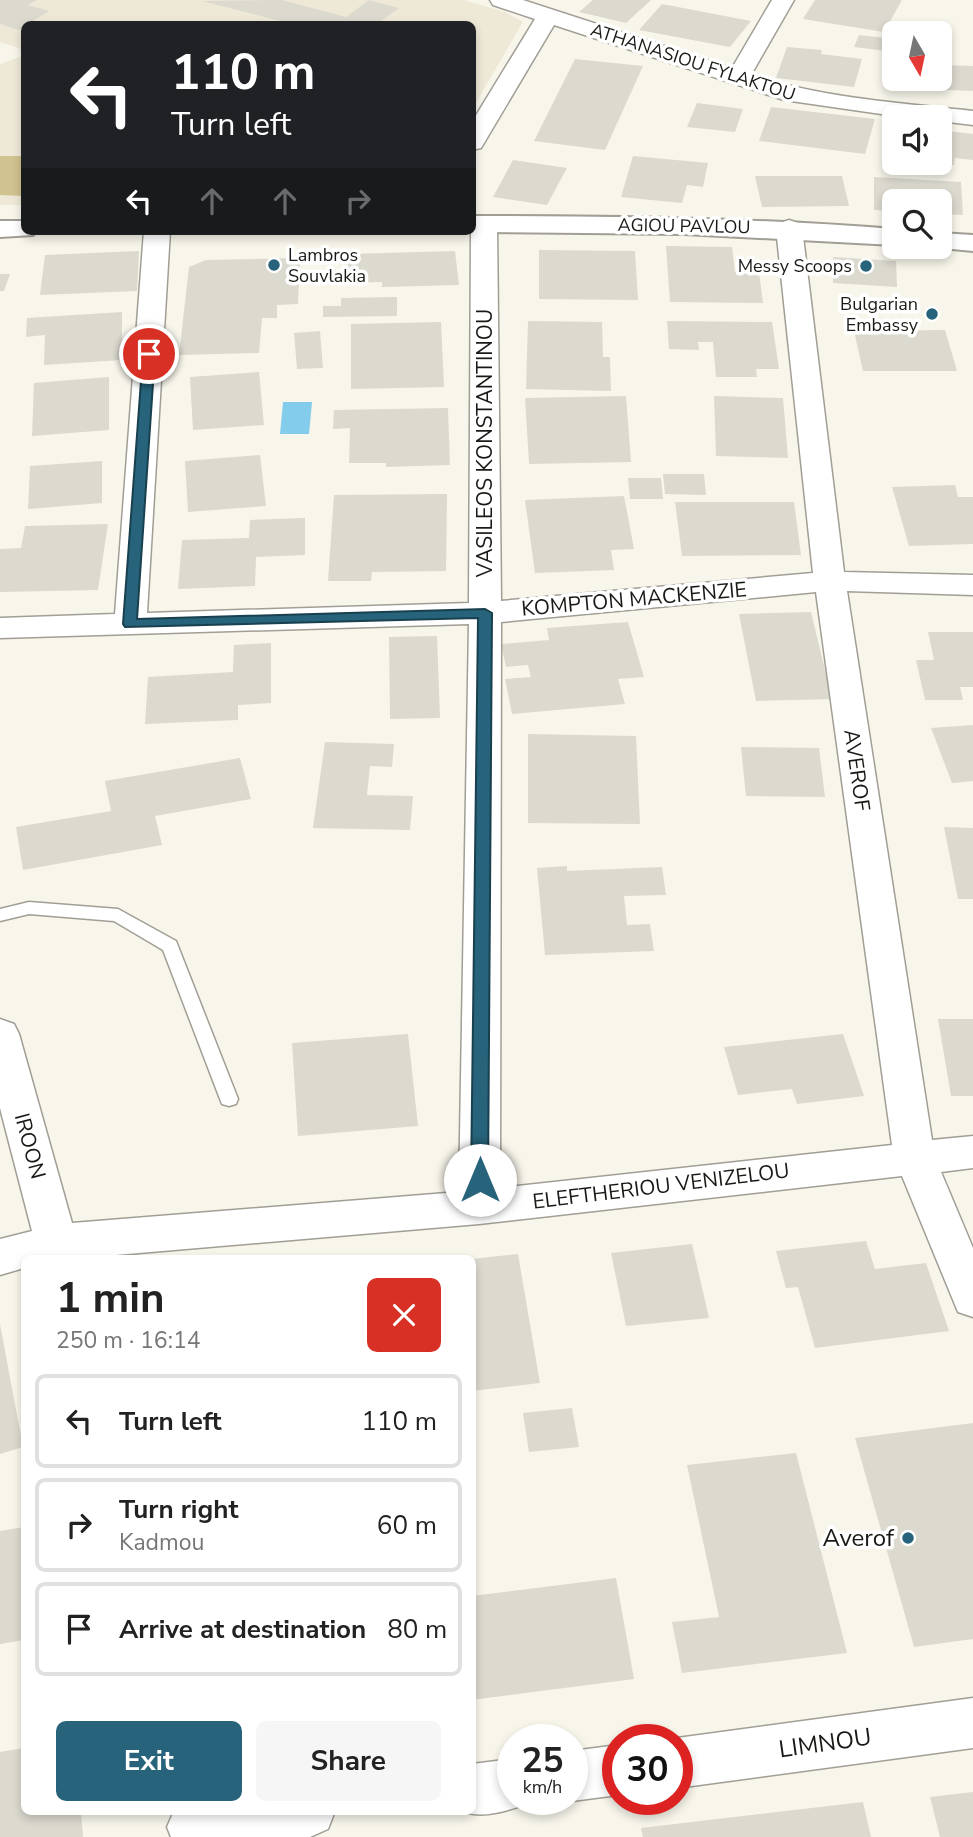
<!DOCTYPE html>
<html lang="en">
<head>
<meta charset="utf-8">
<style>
  body { margin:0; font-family:"Nunito Sans",sans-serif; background:#f6f6f6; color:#222; height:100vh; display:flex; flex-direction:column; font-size:26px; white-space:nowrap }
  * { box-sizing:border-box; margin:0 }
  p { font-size:23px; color:#767676 }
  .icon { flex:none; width:38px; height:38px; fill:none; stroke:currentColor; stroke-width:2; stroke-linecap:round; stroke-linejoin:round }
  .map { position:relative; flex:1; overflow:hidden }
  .sheet { position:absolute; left:21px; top:1255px; width:455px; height:560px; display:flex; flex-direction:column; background:#fff; border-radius:10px; box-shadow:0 4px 10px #0003 }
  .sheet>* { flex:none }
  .top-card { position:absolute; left:21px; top:21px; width:455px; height:214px; border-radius:10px; box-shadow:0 4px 10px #0003; background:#202124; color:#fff; overflow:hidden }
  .needle { width:46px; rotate:171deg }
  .buttons { position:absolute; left:882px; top:21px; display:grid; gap:14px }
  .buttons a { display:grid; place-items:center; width:70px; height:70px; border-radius:10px; background:#fff; box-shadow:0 4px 10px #0003; font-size:35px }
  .speed { position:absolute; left:497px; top:1724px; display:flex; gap:14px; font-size:35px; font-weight:700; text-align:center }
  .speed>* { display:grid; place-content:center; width:91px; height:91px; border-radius:50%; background:#fff; box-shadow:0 4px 10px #0003; line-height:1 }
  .speed small { font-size:18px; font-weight:400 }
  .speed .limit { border:10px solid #d22; background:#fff; color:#111 }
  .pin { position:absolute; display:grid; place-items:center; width:60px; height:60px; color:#fff; margin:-30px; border:4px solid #fff; border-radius:50%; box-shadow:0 2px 7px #0007 }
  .me { position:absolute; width:77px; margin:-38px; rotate:0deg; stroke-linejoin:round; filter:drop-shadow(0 0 5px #0008) }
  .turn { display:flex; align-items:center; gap:24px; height:147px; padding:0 35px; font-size:32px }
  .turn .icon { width:91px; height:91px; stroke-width:2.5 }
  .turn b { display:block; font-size:49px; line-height:60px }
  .lanes { display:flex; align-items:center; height:66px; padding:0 35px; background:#0003; justify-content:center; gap:35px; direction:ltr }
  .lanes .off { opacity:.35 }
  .round { display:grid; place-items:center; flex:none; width:74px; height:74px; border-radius:10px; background:#f6f6f6 }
  .overview { display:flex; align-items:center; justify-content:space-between; height:119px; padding:0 35px }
  h1 { font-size:42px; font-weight:700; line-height:52px }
  .cta { display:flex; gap:14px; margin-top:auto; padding:14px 35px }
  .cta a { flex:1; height:80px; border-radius:10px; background:#27637a; color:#fff; font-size:28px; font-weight:700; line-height:80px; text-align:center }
  .cta a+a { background:#f6f6f6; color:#222 }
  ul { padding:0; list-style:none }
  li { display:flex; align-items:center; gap:21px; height:94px; margin:0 14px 10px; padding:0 21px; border:4px solid #e0e0e0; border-radius:10px }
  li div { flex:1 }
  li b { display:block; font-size:26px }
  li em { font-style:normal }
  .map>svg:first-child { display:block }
  .built { fill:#eee9d7 }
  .green { fill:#d1c390 }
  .water { fill:#83ccec }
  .building { fill:#dcd9cf }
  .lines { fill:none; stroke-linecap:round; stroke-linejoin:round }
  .lane-casing { stroke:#a19e95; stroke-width:3 }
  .street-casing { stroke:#a19e95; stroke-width:3 }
  .secondary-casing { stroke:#a19e95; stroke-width:4 }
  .lane { fill:#fff; fill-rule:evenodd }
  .street { fill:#fff; fill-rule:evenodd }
  .secondary { fill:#fff; fill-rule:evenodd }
  .route { fill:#27637a; stroke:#19404f; stroke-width:2 }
  .poi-dot { fill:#27637a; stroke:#fff; stroke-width:2.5 }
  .labels { text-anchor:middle; stroke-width:7; stroke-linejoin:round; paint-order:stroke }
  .far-street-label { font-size:18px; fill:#191915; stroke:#fff }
  .far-poi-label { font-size:18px; fill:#191915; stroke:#fff; text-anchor:end }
  .street-label { font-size:21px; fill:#191915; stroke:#fff }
  .near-poi-label { font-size:24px; fill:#191915; stroke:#fff; text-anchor:end }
  .near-street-label { font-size:24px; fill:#191915; stroke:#fff }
</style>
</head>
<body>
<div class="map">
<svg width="973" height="1837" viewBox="0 0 973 1837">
  <rect width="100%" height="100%" fill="#f8f6eb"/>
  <path class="built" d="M0,0H464L505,12L523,22L473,108L472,24H24V205H0V64L22,56L19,48L0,42Z"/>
  <path class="green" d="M0,156H24V196L0,195Z"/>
  <path class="water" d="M283,402H312L309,434H280Z"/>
  <path class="building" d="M0,0H37L28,5L49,11L19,30L0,24Z
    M282,0L346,17L369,0L399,8L377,24H292L202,1Z
    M593,0H651L626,23L579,12Z
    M815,0H902L884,32L803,19Z
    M662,4L751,21L730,47L639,30Z
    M859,35L894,39V52L854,47Z
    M787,47L822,50L821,54L862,59L854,87L776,78Z
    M575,59L643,66L605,150L534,141Z
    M940,65L973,66V91L900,88L899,79H940Z
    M697,103L743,109L735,132L687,127Z
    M771,107L875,119L865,154L759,141Z
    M940,130L973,134V160L955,158L954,165L940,163Z
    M633,156L708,163L703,187L687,185L682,203L621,197Z
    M513,160L567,168L547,205L493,197Z
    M755,176H842L849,206L762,207Z
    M874,177L961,182L963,215L940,214V201H894V211L874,210Z
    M666,246L732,247L735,272H759L763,303L670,302Z
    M539,250L635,251L638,300L539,299Z
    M139,251L137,291L40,295L45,255Z
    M455,251L459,285L382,287V282L349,283L347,254Z
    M833,257L896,261L897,287L833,283Z
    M300,258L298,304L277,305V318H262L259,353L179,355L189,267L206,260Z
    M0,274H10L4,291H0Z
    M397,297V316L323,317V306H341V298Z
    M122,312V360L44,365L45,335L26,337L27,318Z
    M528,321L602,322L603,357H610L611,391L526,389Z
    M667,321L772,322L779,369H756L757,377H716L713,342H698L699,350L669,349Z
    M441,322L444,387L351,389V324Z
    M945,330L957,371H863L854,331Z
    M320,331L323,368L297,369L294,333Z
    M259,372L264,425L193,430L190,377Z
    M109,377V430L32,436L34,383Z
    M626,396L631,462L529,464L525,398Z
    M714,396L783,398L788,458L716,456Z
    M448,408L450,465L386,467V463H349L350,428L333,429L334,410Z
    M260,455L266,506L188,512L185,461Z
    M102,461V503L28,509L30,466Z
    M663,474H704L706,495L665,494Z
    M628,478H661L663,499H630Z
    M955,485L958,497H973V544L909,546L892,487Z
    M447,494L446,571L372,572L371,581H328L334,495Z
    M624,496L634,549L611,550L614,570L535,573L525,500Z
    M675,502H794L801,555L682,556Z
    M305,518V555L256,557L255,586L178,589L182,540L249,538L250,520Z
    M108,524L98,590L0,592V549L21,548L25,526Z
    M811,612L832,699L756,701L739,614Z
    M628,622L644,677L618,679L625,704L512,714L505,679L531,677L528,665L506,667L501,644L549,640L547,628Z
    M928,632H973V687H960L963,700H925L916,660H934Z
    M437,636L440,718L390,719L389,637Z
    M271,643V703L238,705V720L145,724L148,677L233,672L234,645Z
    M973,725V781L952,783L931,728Z
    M528,734L636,736L640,824L528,823Z
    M325,742L394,744L392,767L370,766L367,795L413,796L410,830L313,828Z
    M741,747L819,748L825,797L746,796Z
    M240,758L251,799L155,816L162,845L23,870L16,827L111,811L105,781Z
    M944,827L973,828V899H958Z
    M567,866V871L662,867L666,895L624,896L627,925L650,924L654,951L545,955L537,868Z
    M938,1019H973V1096H951Z
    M408,1034L418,1126L298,1136L292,1043Z
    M843,1034L864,1096L797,1104L792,1089L738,1095L724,1047Z
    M866,1241L875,1269L926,1263L949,1331L815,1348L798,1287L786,1288L776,1251Z
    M692,1244L709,1318L626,1326L611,1253Z
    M518,1254L540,1383L472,1391V1259Z
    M0,1324L23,1447L0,1454Z
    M572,1408L579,1447L529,1452L523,1413Z
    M973,1423V1639L914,1647L855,1438Z
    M796,1453L847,1653L682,1673L672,1622L719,1617L687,1465Z
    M24,1527V1640L0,1644V1531Z
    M616,1578L634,1679L472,1700V1596Z
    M24,1748V1811H81L83,1837H0V1752Z
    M973,1792V1837H940L930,1797Z
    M863,1802L871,1837H643L641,1828Z"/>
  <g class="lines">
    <defs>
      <path id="lane" d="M29,902L118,909L176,941L238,1099L236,1104L229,1106L222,1104L220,1099L163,950L114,921L29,914L0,921V909Z"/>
      <path id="street" d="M490,0H523L732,68L772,0H794L751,75C823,98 898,103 973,111V125L940,121V117H902L784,100L554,25L484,143L481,148L472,150V122L535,19L493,5Z
        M484,216L493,219L497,224L501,601L813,573L776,228L780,223L789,220L798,223L802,228L844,572L973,575V595L847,591L932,1140L973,1136V1168L941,1172L973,1248V1317L958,1312L902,1176L479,1224L81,1258H24V1268L0,1275V1239L32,1231L0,1108V1019L14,1024L19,1034L72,1223L459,1192L469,624L0,638V618L115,614L144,231H170L147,613L469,603L471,231L475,219ZM816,592L892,1145L500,1188L501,622Z
        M973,1698V1748L677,1788V1740H673L677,1738Z
        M618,1745V1795L572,1801L566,1799H572V1751Z
        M513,1759V1799H532L531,1802C511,1810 482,1820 462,1811H472V1764Z
        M174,1811H335L328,1829L310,1837H171L167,1827Z"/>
      <path id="secondary" d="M472,216C613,216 754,218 894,229V245L684,234L472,232L468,231H472Z
        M0,221H24V231H36L33,235L0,237Z
        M940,233L973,235V251L931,247H940Z"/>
    </defs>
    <use href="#lane" class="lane-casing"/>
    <use href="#street" class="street-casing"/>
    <use href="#secondary" class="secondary-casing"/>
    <use href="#lane" class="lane"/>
    <use href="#street" class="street"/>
    <use href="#secondary" class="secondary"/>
  </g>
  <path class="route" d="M149,350L155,354L137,619L485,609L492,613L488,1180L486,1185L480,1187L473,1185L471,1180L478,618L125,627L123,624L143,354Z"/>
  <g class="poi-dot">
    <circle cx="274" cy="265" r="7"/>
    <circle cx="866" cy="266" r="7"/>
    <circle cx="932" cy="314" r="7"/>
    <circle cx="908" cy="1538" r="7"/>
  </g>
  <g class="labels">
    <g class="far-street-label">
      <text transform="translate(693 62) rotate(18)" y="6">ATHANASIOU FYLAKTOU</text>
      <text transform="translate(684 226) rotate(1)" y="6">AGIOU PAVLOU</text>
    </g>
    <g class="far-poi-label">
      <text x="288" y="261" text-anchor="start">Lambros<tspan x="288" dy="21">Souvlakia</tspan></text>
      <text x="852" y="272">Messy Scoops</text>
      <text x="918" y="310">Bulgarian<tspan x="918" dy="21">Embassy</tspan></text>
    </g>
    <g class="street-label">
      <text transform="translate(485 443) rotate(-90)" y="7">VASILEOS KONSTANTINOU</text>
      <text transform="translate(634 599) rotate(-5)" y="7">KOMPTON MACKENZIE</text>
      <text transform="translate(857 770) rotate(82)" y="7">AVEROF</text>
      <text transform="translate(30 1146) rotate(75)" y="7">IROON</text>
      <text transform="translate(661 1186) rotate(-7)" y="7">ELEFTHERIOU VENIZELOU</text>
    </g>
    <g class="near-poi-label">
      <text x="894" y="1546">Averof</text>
    </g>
    <g class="near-street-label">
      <text transform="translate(825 1743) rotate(-8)" y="8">LIMNOU</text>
    </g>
  </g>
</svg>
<div class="buttons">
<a><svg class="needle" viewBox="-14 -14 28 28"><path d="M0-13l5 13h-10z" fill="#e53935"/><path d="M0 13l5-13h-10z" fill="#767676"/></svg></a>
<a><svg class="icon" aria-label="sound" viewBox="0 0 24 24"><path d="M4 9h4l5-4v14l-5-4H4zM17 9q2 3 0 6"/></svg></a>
<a><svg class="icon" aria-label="search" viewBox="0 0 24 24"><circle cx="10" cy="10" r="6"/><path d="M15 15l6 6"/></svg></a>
</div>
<div class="speed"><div>25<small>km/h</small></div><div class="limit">30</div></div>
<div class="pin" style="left:149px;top:354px;background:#d93025"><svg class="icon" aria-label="arrive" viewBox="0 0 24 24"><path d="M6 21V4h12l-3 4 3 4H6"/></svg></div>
<svg class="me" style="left:480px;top:1180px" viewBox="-20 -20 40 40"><circle r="19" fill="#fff"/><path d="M0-13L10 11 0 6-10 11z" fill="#27637a"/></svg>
<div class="top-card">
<div class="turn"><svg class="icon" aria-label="left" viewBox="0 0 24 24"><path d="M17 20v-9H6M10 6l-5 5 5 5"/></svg><div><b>110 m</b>Turn left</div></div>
<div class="lanes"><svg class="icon" aria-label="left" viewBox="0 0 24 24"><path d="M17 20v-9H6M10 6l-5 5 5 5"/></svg><svg class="icon off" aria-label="ahead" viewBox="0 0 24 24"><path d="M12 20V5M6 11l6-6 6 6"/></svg><svg class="icon off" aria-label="ahead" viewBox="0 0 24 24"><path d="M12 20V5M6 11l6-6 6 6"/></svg><svg class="icon off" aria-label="right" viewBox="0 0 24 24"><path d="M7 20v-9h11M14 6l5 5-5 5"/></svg></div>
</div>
<section class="sheet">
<div class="overview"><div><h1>1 min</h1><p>250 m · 16:14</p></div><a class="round" style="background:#d93025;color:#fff"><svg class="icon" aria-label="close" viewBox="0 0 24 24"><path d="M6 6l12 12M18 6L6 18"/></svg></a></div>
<ul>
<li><svg class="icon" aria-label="left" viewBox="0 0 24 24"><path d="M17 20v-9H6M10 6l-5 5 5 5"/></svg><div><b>Turn left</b></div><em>110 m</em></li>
<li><svg class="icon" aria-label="right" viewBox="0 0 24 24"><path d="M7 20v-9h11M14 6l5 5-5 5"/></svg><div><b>Turn right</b><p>Kadmou</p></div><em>60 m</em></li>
<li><svg class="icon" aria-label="arrive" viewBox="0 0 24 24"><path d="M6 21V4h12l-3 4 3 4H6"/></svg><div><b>Arrive at destination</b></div><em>80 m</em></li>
</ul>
<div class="cta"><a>Exit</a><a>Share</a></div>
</section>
</div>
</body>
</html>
